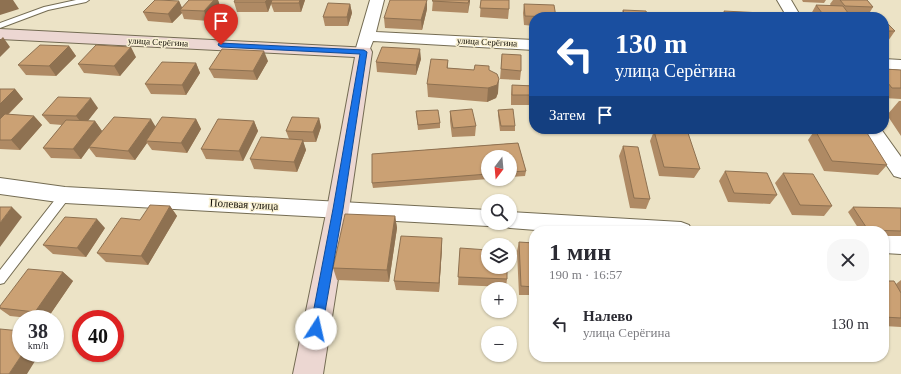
<!DOCTYPE html>
<html lang="ru">
<head>
<meta charset="utf-8">
<style>
  body { margin:0; font-family:Georgia,serif; background:#f7f7f7; color:#2b2b33; height:100vh; display:flex; flex-direction:column; font-size:15px; white-space:nowrap }
  * { box-sizing:border-box; margin:0 }
  p { font-size:13px; color:#7c7c81 }
  .icon { flex:none; width:22px; height:22px; fill:none; stroke:currentColor; stroke-width:2; stroke-linecap:round; stroke-linejoin:round }
  .map { position:relative; flex:1; overflow:hidden }
  .drawer { position:absolute; left:529px; top:226px; width:360px; height:136px; display:flex; flex-direction:column; background:#fff; border-radius:16px; box-shadow:0 1px 3px #0004 }
  .drawer>* { flex:none }
  .banner { position:absolute; left:529px; top:12px; width:360px; height:122px; border-radius:16px; box-shadow:0 1px 3px #0004; background:#1a4fa0; color:#fff; overflow:hidden }
  .needle { width:26px; rotate:196deg }
  .controls { position:absolute; left:481px; top:150px; display:grid; gap:8px }
  .controls a { display:grid; place-items:center; width:36px; height:36px; border-radius:50%; background:#fff; box-shadow:0 1px 3px #0004; font-size:20px }
  .speed { position:absolute; left:12px; top:310px; display:flex; gap:8px; font-size:20px; font-weight:700; text-align:center }
  .speed>* { display:grid; place-content:center; width:52px; height:52px; border-radius:50%; background:#fff; box-shadow:0 1px 3px #0004; line-height:1 }
  .speed small { font-size:10px; font-weight:400 }
  .speed .limit { border:6px solid #d22; background:#fff; color:#111 }
  .pin { position:absolute; display:grid; place-items:center; width:34px; height:34px; color:#fff; margin:-41px -17px; border-radius:50% 50% 50% 0; rotate:-45deg; box-shadow:0 0 4px #0007 }
  .pin .icon { rotate:45deg }
  .me { position:absolute; width:44px; margin:-22px; rotate:10deg; stroke-linejoin:round; filter:drop-shadow(0 0 3px #0008) }
  .turn { display:flex; align-items:center; gap:14px; height:84px; padding:0 20px; font-size:18px }
  .turn .icon { width:52px; height:52px; stroke-width:2.5 }
  .turn b { display:block; font-size:28px; line-height:34px }
  .then { display:flex; align-items:center; height:38px; padding:0 20px; background:#0003; gap:8px; font-size:15px }
  .round { display:grid; place-items:center; flex:none; width:42px; height:42px; border-radius:16px; background:#f7f7f7 }
  .summary { display:flex; align-items:center; justify-content:space-between; height:68px; padding:0 20px }
  h1 { font-size:24px; font-weight:800; line-height:30px }
  ul { padding:0; list-style:none }
  li { display:flex; align-items:center; gap:12px; height:60px; padding:0 20px }
  li div { flex:1 }
  li b { display:block; font-size:15px }
  li em { font-style:normal }
  .map>svg:first-child { display:block }
  .lines { fill:none; stroke-linecap:round; stroke-linejoin:round }
  .lane-casing { stroke:#746c53; stroke-width:2 }
  .street-casing { stroke:#746c53; stroke-width:2 }
  .secondary-casing { stroke:#746c53; stroke-width:2 }
  .lane { fill:#fff; fill-rule:evenodd }
  .street { fill:#fff; fill-rule:evenodd }
  .secondary { fill:#ecd7d2; fill-rule:evenodd }
  .wall { fill:#af8a64 }
  .shaded-wall { fill:#8e7151 }
  .building { fill:#cba174; stroke:#8e7151 }
  .route { fill:#1a73e8; stroke:#114b97 }
  .labels { text-anchor:middle; stroke-width:3; stroke-linejoin:round; paint-order:stroke }
  .far-street-label { font-size:9px; fill:#110d05; stroke:#f9f1d3 }
  .street-label { font-size:11px; fill:#110d05; stroke:#f9f1d3 }
</style>
</head>
<body>
<div class="map">
<svg width="901" height="374" viewBox="0 0 901 374">
  <rect width="100%" height="100%" fill="#ece3c6"/>
  <g class="lines">
    <defs>
      <path id="lane" d="M76,0H89L86,2L48,10L0,28V23L44,7Z
        M65,191L69,192L70,195L69,198L4,283L0,284V270L61,192Z"/>
      <path id="street" d="M370,0H384L376,32L534,40V50L373,41L369,51L364,53L359,51L356,48Z
        M777,0H791L801,17H787Z
        M884,59L901,60V70L884,69Z
        M862,129H881L901,157V178L894,176Z
        M0,178L65,187L488,210V223H496L488,226L65,203L0,194Z
        M510,212L681,222L689,225L692,231H549L510,228L503,226L501,223H510Z
        M884,235L901,236V254L884,253Z"/>
      <path id="secondary" d="M0,29L370,48L372,52L349,209L323,374H293L327,209L355,57L0,39Z"/>
    </defs>
    <use href="#lane" class="lane-casing"/>
    <use href="#street" class="street-casing"/>
    <use href="#secondary" class="secondary-casing"/>
    <use href="#lane" class="lane"/>
    <use href="#street" class="street"/>
    <use href="#secondary" class="secondary"/>
  </g>
  <path class="wall" d="M189,0H218L220,6L208,21L184,19L182,13L172,23L148,21L143,12L179,1L182,8Z
    M235,0H305L301,12H274L271,4L268,12H237L234,2Z
    M433,0H470L468,13L432,11Z
    M481,0L509,9L508,19L480,17Z
    M802,0H826L824,3L803,2Z
    M833,0H867L873,7L867,17L851,16V17H812L811,14L816,5L831,6L830,4Z
    M350,4L352,13L348,26H325L323,17Z
    M524,4L556,17H534V26L524,25L523,13Z
    M427,9L422,30L385,28L384,18Z
    M623,10L648,17H620Z
    M724,11L764,17H721Z
    M665,13L694,17H663Z
    M884,21L895,31L888,41H884Z
    M69,46L76,56L56,76L26,75L18,65Z
    M502,54L521,71L520,80L500,79Z
    M136,57L120,76L84,73L78,64Z
    M421,59L416,75L377,72L376,62Z
    M448,60V68L489,71L498,93L496,98L487,102L428,97L427,84Z
    M268,61L257,80L214,78L209,69Z
    M196,63L200,73L186,95L151,94L145,84Z
    M884,69L901,70V99L884,98Z
    M512,85L534,86V105H511V95Z
    M0,89H15L23,99L8,115L34,116L42,125L20,150L0,149Z
    M899,101H901V136L887,115Z
    M98,108L87,121H95L102,131L156,127L196,119L201,129L187,153L152,150L147,143L135,160L96,157L89,148L81,159L51,158L43,148L62,125L50,124L42,115Z
    M498,110L515,126V131H500L498,115Z
    M416,111L440,123V128L418,130Z
    M450,111L476,126L475,136L452,137L450,121Z
    M319,118L321,127L316,142H303L306,150L297,172L254,169L250,159L289,139L286,131Z
    M254,121L258,131L243,161L206,159L201,149Z
    M815,130L887,165L878,175L824,171L808,140Z
    M654,131L700,169L694,178L659,176L650,141Z
    M518,143L526,171L525,176L510,177V157H488V179L373,188L372,183V154Z
    M623,146L650,199L646,209L630,208L619,156Z
    M725,171L777,195L770,204L728,202L719,181Z
    M783,173L832,206L824,216L792,215L775,183Z
    M170,206L177,216L148,265L106,262L97,253L140,220Z
    M853,207L901,208V236H884V231H860L848,212Z
    M395,216L397,228L389,282L337,280L333,268Z
    M105,228L86,257L53,254L43,245Z
    M442,238V248L439,292L396,290L394,281Z
    M519,242L534,243V295H519L517,251Z
    M460,248L507,279L506,287L458,285Z
    M63,272L73,281L47,319H38L10,316L0,309V306Z
    M901,280V327L884,326V281L896,284Z"/>
  <path class="shaded-wall" d="M0,0H13L19,9L0,15Z
    M214,0H218L220,6L208,21L204,11Z
    M267,0H273L271,3V4L268,12L265,2Z
    M300,0H305L301,12L299,3Z
    M427,0V9L422,30L421,20Z
    M469,0H470V1L468,13Z
    M179,1L183,10H180L182,13L172,23L168,14Z
    M350,4L352,13L348,26L347,17Z
    M3,37L10,47L0,57V40Z
    M69,46L76,56L56,76L49,66Z
    M131,47L136,57L120,76L114,66Z
    M420,49L421,59L416,75V65Z
    M264,51L268,61L257,80L253,71Z
    M196,63L200,73L186,95L182,85Z
    M499,79L498,93L496,98L487,102L488,88Z
    M15,89L23,99L0,122V104Z
    M91,98L98,108L84,126L76,116Z
    M34,116L42,125L20,150L11,140Z
    M319,118L321,127L316,142L313,132Z
    M151,119L157,129L146,141L147,143L135,160L128,151Z
    M196,119L201,129L187,153L181,143Z
    M95,121L102,131L89,147V148L81,159L73,149Z
    M254,121L258,131L243,161L239,151Z
    M303,140L306,150L297,172L294,162Z
    M170,206L177,216L148,265L141,256Z
    M12,207L22,217L0,247V223Z
    M395,216L397,228L389,282L387,270Z
    M97,219L105,228L86,257L77,248Z
    M442,238V248L439,292V283Z
    M63,272L73,281L47,319H45L35,312Z
    M23,353H40L27,374H9Z"/>
  <path class="building" d="M155,0H159L179,1L168,14L143,12Z
    M189,0H214L204,11L180,10Z
    M235,0H267L265,2H234Z
    M272,0H300L299,3H271Z
    M390,0H427L421,20L384,18Z
    M433,0H469L468,3L432,1Z
    M481,0H509V9L480,8Z
    M840,0H867L873,7L845,6Z
    M328,3L350,4L347,17H323Z
    M524,4L554,5L556,17L525,16Z
    M816,5L843,6L851,17H825Z
    M623,10L646,11L648,17H625Z
    M724,11L762,13L764,17H727Z
    M574,13L599,14L600,17H575Z
    M665,13L693,14L694,17H666Z
    M884,21H885L895,31H884Z
    M40,45L69,46L49,66L18,65Z
    M96,45L131,47L114,66L78,64Z
    M382,47L420,49L416,65L376,62Z
    M222,49L264,51L253,71L209,69Z
    M502,54L521,55V71L501,69Z
    M431,59L448,60L447,68L474,70L475,65L489,66V70L497,74L499,79L497,85L488,88L427,84Z
    M162,62L196,63L182,85L145,84Z
    M884,69L901,70V88H892L884,78Z
    M512,85L534,86V95H512Z
    M0,89H15L0,104Z
    M58,97L91,98L76,116L42,115Z
    M472,109L476,126L453,128L450,111Z
    M513,109L515,126H501L498,110Z
    M438,110L440,123L418,125L416,111Z
    M5,114L34,116L11,140H0V119Z
    M114,117L151,119L128,151L89,147Z
    M162,117L196,119L181,143L146,141Z
    M292,117L319,118L313,132L286,131Z
    M218,119L254,121L239,151L201,149Z
    M66,120L95,121L73,149L43,148Z
    M815,130L867,133L887,165L832,161Z
    M654,131L688,133L700,169L664,167Z
    M261,137L303,140L294,162L250,159Z
    M518,143L526,171L510,172V157H488V174L372,183V154Z
    M623,146L638,147L650,199L634,198Z
    M725,171L767,173L777,195L734,193Z
    M783,173L813,174L832,206L800,205Z
    M150,205L170,206L141,256L97,253L121,218L140,220Z
    M0,207H12L0,223Z
    M853,207L901,208V231L868,230Z
    M345,214L395,216L387,270L333,268Z
    M65,217L97,219L77,248L43,245Z
    M401,236L442,238L439,283L394,281Z
    M519,242L534,243V287L521,286Z
    M460,248L488,250V267H507V279L458,277Z
    M28,269L63,272L35,312L0,308V306Z
    M884,281H894L901,293V318L884,317Z
    M0,329L21,331V353H23L9,374H0Z"/>
  <path class="route" d="M219,43L364,50L367,52L343,209L322,329L320,333L316,334L312,333L310,329L333,209L360,54L221,47L218,45Z"/>
  <g class="labels">
    <g class="far-street-label">
      <text transform="translate(158 42) rotate(3)" y="3">улица Серёгина</text>
      <text transform="translate(487 42) rotate(3)" y="3">улица Серёгина</text>
    </g>
    <g class="street-label">
      <text transform="translate(244 204) rotate(3)" y="4">Полевая улица</text>
    </g>
  </g>
</svg>
<div class="controls">
<a><svg class="needle" viewBox="-14 -14 28 28"><path d="M0-13l5 13h-10z" fill="#e53935"/><path d="M0 13l5-13h-10z" fill="#7c7c81"/></svg></a>
<a><svg class="icon" aria-label="search" viewBox="0 0 24 24"><circle cx="10" cy="10" r="6"/><path d="M15 15l6 6"/></svg></a>
<a><svg class="icon" aria-label="layers" viewBox="0 0 24 24"><path d="M12 4l9 5-9 5-9-5zM3 14l9 5 9-5"/></svg></a>
<a>+</a>
<a>−</a>
</div>
<div class="speed"><div>38<small>km/h</small></div><div class="limit">40</div></div>
<div class="pin" style="left:221px;top:45px;background:#d93025"><svg class="icon" aria-label="arrive" viewBox="0 0 24 24"><path d="M6 21V4h12l-3 4 3 4H6"/></svg></div>
<svg class="me" style="left:316px;top:329px" viewBox="-20 -20 40 40"><circle r="19" fill="#fff"/><path d="M0-13L10 11 0 6-10 11z" fill="#1a73e8"/></svg>
<div class="banner">
<div class="turn"><svg class="icon" aria-label="left" viewBox="0 0 24 24"><path d="M17 20v-9H6M10 6l-5 5 5 5"/></svg><div><b>130 m</b>улица Серёгина</div></div>
<div class="then">Затем<svg class="icon" aria-label="arrive" viewBox="0 0 24 24"><path d="M6 21V4h12l-3 4 3 4H6"/></svg></div>
</div>
<section class="drawer">
<div class="summary"><div><h1>1 мин</h1><p>190 m · 16:57</p></div><a class="round"><svg class="icon" aria-label="close" viewBox="0 0 24 24"><path d="M6 6l12 12M18 6L6 18"/></svg></a></div>
<ul>
<li><svg class="icon" aria-label="left" viewBox="0 0 24 24"><path d="M17 20v-9H6M10 6l-5 5 5 5"/></svg><div><b>Налево</b><p>улица Серёгина</p></div><em>130 m</em></li>
</ul>
</section>
</div>
</body>
</html>
